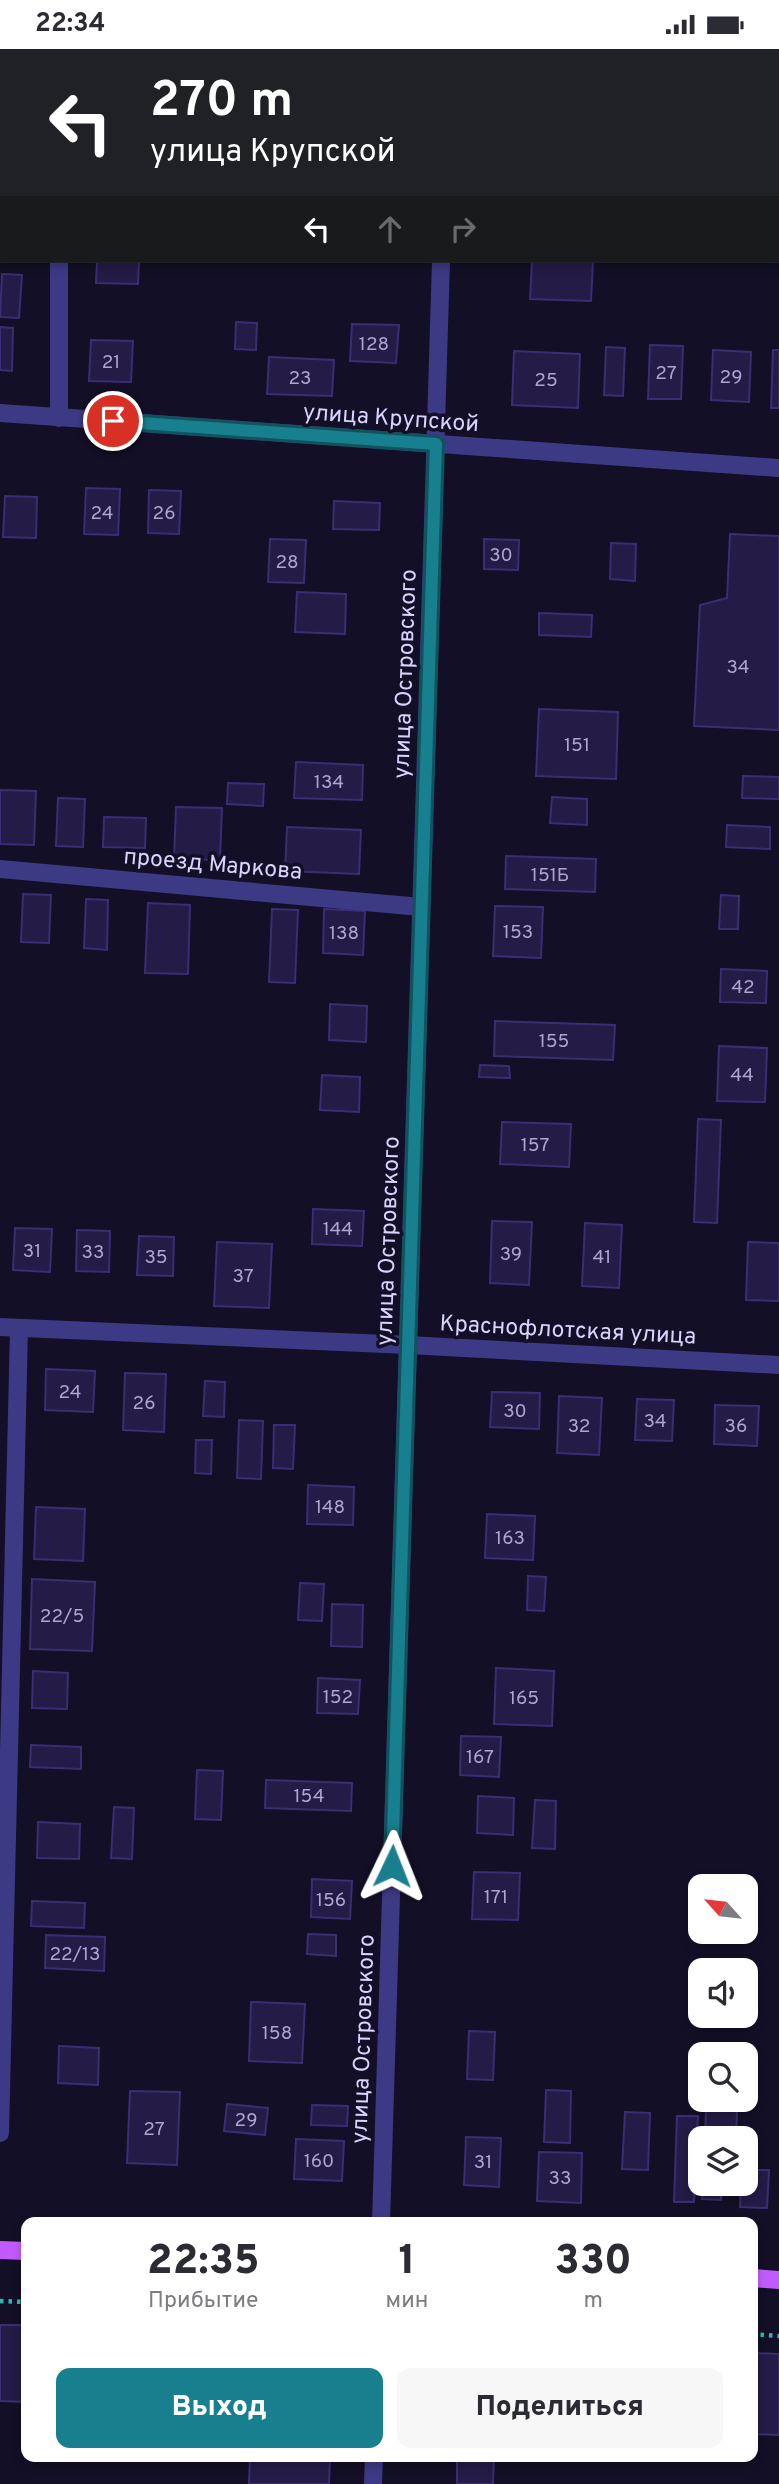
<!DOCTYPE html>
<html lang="ru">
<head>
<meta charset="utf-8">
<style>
  body { margin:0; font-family:Overpass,sans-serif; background:#f7f7f7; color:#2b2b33; height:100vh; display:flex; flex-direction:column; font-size:26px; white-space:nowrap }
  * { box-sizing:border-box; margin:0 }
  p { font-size:23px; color:#7c7c81 }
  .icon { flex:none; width:38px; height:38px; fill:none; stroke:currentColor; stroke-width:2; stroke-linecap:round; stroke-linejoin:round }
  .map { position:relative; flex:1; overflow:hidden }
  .drawer { position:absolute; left:21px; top:2168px; width:737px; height:245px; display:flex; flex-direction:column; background:#fff; border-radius:14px; box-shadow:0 4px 10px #0003 }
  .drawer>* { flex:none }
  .banner { position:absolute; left:0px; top:0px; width:780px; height:214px; box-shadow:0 4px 10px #0003; background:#202124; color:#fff; overflow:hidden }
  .needle { width:46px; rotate:297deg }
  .buttons { position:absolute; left:688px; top:1825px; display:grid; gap:14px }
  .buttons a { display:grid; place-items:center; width:70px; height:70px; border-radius:14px; background:#fff; box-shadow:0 4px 10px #0003; font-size:35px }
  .pin { position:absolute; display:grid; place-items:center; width:60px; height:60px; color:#fff; margin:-30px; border:4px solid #fff; border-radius:50%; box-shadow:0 2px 7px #0007 }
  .me { position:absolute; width:77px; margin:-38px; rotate:2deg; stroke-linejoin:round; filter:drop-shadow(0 0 5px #0008) }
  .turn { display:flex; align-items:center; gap:24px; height:147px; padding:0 35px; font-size:32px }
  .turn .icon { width:91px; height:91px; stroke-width:2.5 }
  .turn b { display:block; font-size:49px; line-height:60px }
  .lanes { display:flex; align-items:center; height:66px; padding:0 35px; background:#0003; justify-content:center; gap:35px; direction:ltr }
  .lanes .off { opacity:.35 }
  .eta { display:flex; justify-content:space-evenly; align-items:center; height:119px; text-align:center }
  .eta b { font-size:42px; font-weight:800; line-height:49px }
  .button { display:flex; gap:14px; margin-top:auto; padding:14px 35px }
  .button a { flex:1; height:80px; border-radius:14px; background:#187f8f; color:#fff; font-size:28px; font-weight:800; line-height:80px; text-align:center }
  .button a+a { background:#f7f7f7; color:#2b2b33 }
  .status { display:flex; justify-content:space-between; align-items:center; height:49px; padding:0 35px; background:#fff; direction:ltr }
  .status svg { height:19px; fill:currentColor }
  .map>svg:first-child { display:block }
  .building { fill:#241b47; stroke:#3b2d73; stroke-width:2 }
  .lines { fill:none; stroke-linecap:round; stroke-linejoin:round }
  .path { stroke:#2fb8b0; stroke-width:4.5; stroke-dasharray:3.5 5; stroke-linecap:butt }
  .minor { stroke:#3d3a85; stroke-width:18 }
  .major { stroke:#c25bff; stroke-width:18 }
  .route-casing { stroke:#10535d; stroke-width:18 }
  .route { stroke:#187f8f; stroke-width:12 }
  .labels { text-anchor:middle; stroke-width:7; stroke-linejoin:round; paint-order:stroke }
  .number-label { font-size:19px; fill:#aca6d1 }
  .street-label { font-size:23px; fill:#d9d4ff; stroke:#130f26 }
</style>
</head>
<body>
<div class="status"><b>22:34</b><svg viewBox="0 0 49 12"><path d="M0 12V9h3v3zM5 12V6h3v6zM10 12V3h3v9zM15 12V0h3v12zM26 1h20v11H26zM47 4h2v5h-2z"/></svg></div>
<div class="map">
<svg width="779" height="2435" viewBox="0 0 779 2435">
  <rect width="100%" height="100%" fill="#130f26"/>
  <path class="building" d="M169,0H199L200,2H169Z
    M305,0H369L305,2Z
    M0,72H2V111H0Z
    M97,212H139L138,235L96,234Z
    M532,212H593L591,252L530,250Z
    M2,225L22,226L19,269L0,268Z
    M236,273L257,274L256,301L235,300Z
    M352,275L399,276L396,314L350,312Z
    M0,278L13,279L12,322L0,321Z
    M91,291L133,292L131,333L89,332Z
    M650,296L683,297L681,350H648Z
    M606,298L625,299L623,347L604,346Z
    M713,301L751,303L749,353L711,351Z
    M773,301H779V359H771Z
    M514,302L580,305L578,359L512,356Z
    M269,308L334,311L332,347L267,345Z
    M86,439L120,440L118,486L84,485Z
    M149,441L181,442L179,485L148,484Z
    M5,447L37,448L36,489L3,488Z
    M334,452L380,454L379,481L333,480Z
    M730,485L779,487V681L694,677L700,556L727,549Z
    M270,490L306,491L304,534L268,533Z
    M484,490L519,491L518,521L484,520Z
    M611,494L636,495L635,532L610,530Z
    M297,543L346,545L345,585L295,583Z
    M539,564L592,566L591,588L539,586Z
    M539,660L618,663L616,730L536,727Z
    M296,713L363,716L362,751L294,749Z
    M743,727L779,728V750L742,749Z
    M228,734L264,735L263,757L227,755Z
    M0,741L36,742L34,796L0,795Z
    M552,748L587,750V776L550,774Z
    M58,749L85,750L83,798L56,797Z
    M176,758L222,759L220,811L174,810Z
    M104,768L146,769L145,799L103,798Z
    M727,776L770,778V800L726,798Z
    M287,778L361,781L359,825L285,822Z
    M506,807L596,810L595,843L505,840Z
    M23,845L51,846L49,894L21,893Z
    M721,846L739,847L738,880H719Z
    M86,850L108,851L107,901L84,899Z
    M148,854L190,856L188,925L145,924Z
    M495,857L543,858L541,909L493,907Z
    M272,860L298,861L295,934L269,933Z
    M324,860L365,862L363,906L323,904Z
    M721,920L767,922L766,954L720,953Z
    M330,955L367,957L366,993L329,991Z
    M495,972L615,976L613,1011L494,1007Z
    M719,997L767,999L765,1053L717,1052Z
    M480,1016L509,1017L510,1029L479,1028Z
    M322,1026L360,1028L359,1063L320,1061Z
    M698,1070L721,1071L717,1174L694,1173Z
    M502,1073L571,1075L569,1118L500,1115Z
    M313,1160L364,1162L362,1197L312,1195Z
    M492,1172L532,1173L529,1236L490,1234Z
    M585,1174L622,1176L619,1239L582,1237Z
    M15,1179L52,1180L50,1223L13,1221Z
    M77,1181L110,1182L109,1223L76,1222Z
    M139,1187L174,1188L173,1227L137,1226Z
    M217,1193L272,1195L269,1259L214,1257Z
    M748,1193L779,1194V1252L746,1251Z
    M46,1320L95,1322L93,1363L45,1361Z
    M125,1324L166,1325L164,1383L123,1381Z
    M205,1332L225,1333L224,1368L203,1367Z
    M492,1343L540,1344L539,1380L490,1378Z
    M559,1347L602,1349L599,1406L557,1404Z
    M637,1350L674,1351L672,1392L635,1391Z
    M715,1356L759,1357L757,1397L714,1395Z
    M239,1371L263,1372L261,1430L237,1429Z
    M274,1376H295L293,1420L273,1419Z
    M196,1391H212L211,1425L195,1424Z
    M308,1436L354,1438L353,1476L307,1475Z
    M36,1458L85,1460L83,1512L34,1510Z
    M487,1465L535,1467L533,1511L485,1509Z
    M528,1527L546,1528L544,1562L527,1561Z
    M32,1530L95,1533L92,1602L30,1600Z
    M300,1534L324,1535L322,1572L298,1571Z
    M332,1555L363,1556L362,1598L331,1597Z
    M496,1619L554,1622L552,1677L494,1675Z
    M33,1622L68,1624L67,1660L32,1659Z
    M318,1629L360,1631L358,1665L317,1664Z
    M461,1687L501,1688L499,1728L460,1726Z
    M31,1696L81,1698V1720L30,1718Z
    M197,1721L223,1722L221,1771L195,1770Z
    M266,1731L352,1734L351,1762L265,1759Z
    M478,1747L514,1749L513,1786L477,1784Z
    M535,1751L556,1752L555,1800L532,1799Z
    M114,1758L134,1759L132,1810L111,1809Z
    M38,1773L80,1775L79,1810L37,1809Z
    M474,1823L520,1824L518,1871L472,1870Z
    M312,1830L352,1832L350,1870L311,1868Z
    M32,1852L85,1854L84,1879L31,1877Z
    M308,1885L336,1886V1907L307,1905Z
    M46,1886L105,1888L104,1922L45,1919Z
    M251,1953L305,1955L302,2014L249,2012Z
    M469,1982L495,1983L493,2031L467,2030Z
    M59,1997L99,1999L98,2036L58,2034Z
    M546,2041L571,2042L570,2094L544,2093Z
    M130,2042L180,2043L177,2116L127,2114Z
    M227,2055L268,2059L265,2086L224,2082Z
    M312,2056L348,2057L347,2077L311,2076Z
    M706,2060L737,2062L736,2090H705Z
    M625,2063L650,2064L648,2121L622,2120Z
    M677,2067H698L694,2153H674Z
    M466,2088L501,2089L499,2138L464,2136Z
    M296,2090L344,2092L342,2132L294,2130Z
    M539,2103L582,2104L581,2154L537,2152Z
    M746,2121H769L767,2159L740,2158L741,2135H746Z
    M703,2135H722L721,2151L702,2150Z
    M0,2276H26V2353L0,2352Z
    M752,2304L779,2305V2386L752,2385Z
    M250,2408H330L329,2435H249Z
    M457,2408H494L493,2435H457Z"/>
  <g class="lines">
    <path class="path" d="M0,2252L26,2253
      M752,2285L779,2287"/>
    <path class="minor" d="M58,0V2
      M448,2V0
      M59,212V369
      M0,364L779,419
      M0,820L421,858
      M0,1278L408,1296L779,1316
      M0,2084L19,1280
      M381,2174L441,212
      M373,2435L374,2408"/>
    <path class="major" d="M0,2201L26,2202
      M752,2229L779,2231"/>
  </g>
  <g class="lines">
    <defs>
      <path id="route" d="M113,372L436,395L392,1817"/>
    </defs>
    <use href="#route" class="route-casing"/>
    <use href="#route" class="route"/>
  </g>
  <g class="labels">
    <g class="number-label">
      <text x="374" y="301">128</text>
      <text x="111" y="319">21</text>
      <text x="666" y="330">27</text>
      <text x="731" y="334">29</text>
      <text x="300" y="335">23</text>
      <text x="546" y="337">25</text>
      <text x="102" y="470">24</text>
      <text x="164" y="470">26</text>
      <text x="501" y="512">30</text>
      <text x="287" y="519">28</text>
      <text x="738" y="624">34</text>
      <text x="577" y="702">151</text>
      <text x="329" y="739">134</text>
      <text x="550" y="832">151Б</text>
      <text x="518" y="889">153</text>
      <text x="344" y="890">138</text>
      <text x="743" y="944">42</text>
      <text x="554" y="998">155</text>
      <text x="742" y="1032">44</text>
      <text x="535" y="1102">157</text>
      <text x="338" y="1186">144</text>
      <text x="32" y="1208">31</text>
      <text x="93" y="1209">33</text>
      <text x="511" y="1211">39</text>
      <text x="156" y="1214">35</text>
      <text x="602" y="1214">41</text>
      <text x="243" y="1233">37</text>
      <text x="70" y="1349">24</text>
      <text x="144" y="1360">26</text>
      <text x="515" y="1368">30</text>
      <text x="655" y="1378">34</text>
      <text x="579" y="1383">32</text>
      <text x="736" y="1383">36</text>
      <text x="330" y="1464">148</text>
      <text x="510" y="1495">163</text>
      <text x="62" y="1573">22/5</text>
      <text x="338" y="1654">152</text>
      <text x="524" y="1655">165</text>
      <text x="480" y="1714">167</text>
      <text x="309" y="1753">154</text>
      <text x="496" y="1854">171</text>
      <text x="331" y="1857">156</text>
      <text x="75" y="1911">22/13</text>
      <text x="277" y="1990">158</text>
      <text x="246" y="2077">29</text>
      <text x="154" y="2086">27</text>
      <text x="319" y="2118">160</text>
      <text x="483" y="2119">31</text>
      <text x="560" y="2135">33</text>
    </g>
    <g class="street-label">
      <text transform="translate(391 368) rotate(4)" y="8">улица Крупской</text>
      <text transform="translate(404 625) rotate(-88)" y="8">улица Островского</text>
      <text transform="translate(213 814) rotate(5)" y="8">проезд Маркова</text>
      <text transform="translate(387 1192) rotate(-88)" y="8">улица Островского</text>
      <text transform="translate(568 1280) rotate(3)" y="8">Краснофлотская улица</text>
      <text transform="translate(362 1990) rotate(-88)" y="8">улица Островского</text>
    </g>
  </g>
</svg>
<div class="buttons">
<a><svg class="needle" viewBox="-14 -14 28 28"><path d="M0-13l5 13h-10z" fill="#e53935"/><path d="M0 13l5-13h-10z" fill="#7c7c81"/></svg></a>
<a><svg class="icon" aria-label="sound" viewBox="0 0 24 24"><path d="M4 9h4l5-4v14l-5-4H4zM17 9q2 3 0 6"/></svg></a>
<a><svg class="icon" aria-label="search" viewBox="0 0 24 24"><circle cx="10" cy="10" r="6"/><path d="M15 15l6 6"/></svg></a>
<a><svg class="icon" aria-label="layers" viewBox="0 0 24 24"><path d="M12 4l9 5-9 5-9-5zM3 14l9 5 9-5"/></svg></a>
</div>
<div class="pin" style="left:113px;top:372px;background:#d93025"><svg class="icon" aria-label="arrive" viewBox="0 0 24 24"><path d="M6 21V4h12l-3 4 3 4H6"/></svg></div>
<svg class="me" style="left:392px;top:1817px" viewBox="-20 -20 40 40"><path d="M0-17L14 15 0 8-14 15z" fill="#187f8f" stroke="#fff" stroke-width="4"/></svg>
<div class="banner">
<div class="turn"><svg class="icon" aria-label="left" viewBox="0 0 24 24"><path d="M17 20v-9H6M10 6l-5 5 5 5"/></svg><div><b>270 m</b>улица Крупской</div></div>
<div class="lanes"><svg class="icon" aria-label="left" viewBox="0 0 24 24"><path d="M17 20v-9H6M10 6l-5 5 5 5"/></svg><svg class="icon off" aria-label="ahead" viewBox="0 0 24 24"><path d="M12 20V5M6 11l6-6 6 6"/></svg><svg class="icon off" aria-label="right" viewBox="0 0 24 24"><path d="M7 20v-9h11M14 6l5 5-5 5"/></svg></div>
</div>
<section class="drawer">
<div class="eta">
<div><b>22:35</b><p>Прибытие</p></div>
<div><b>1</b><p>мин</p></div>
<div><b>330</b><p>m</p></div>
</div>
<div class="button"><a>Выход</a><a>Поделиться</a></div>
</section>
</div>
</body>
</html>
